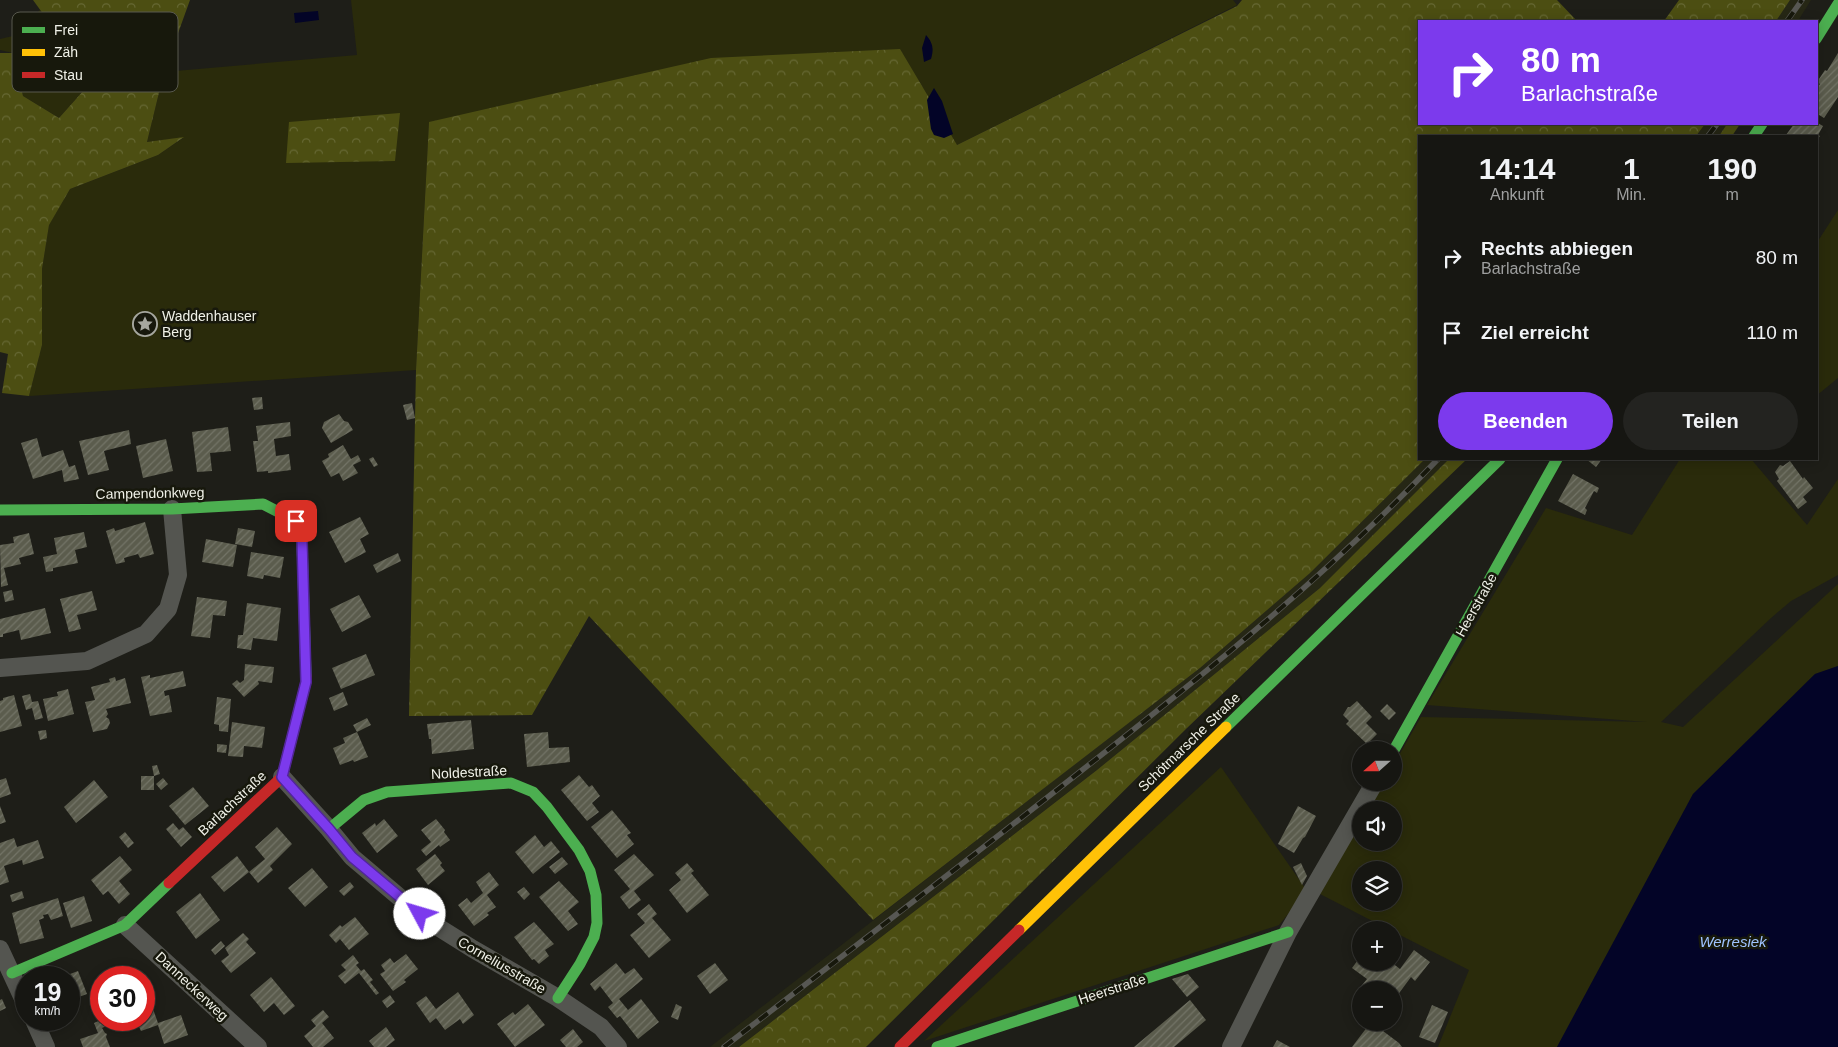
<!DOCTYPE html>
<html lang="de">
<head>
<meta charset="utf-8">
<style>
  body { margin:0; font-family:Helvetica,sans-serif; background:#232320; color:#f1f3f6; height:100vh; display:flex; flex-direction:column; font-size:19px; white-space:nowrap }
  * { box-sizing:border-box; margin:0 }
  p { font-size:16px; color:#9e9f9f }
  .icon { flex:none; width:28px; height:28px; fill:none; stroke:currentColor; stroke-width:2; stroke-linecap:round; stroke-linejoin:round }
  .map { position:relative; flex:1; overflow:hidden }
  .side { position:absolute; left:1418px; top:135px; width:400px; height:325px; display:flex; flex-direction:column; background:#161612; border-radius:0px; box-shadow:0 2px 12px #0003,0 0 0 1px #353532 }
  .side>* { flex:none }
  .hud { position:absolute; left:1418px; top:20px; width:400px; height:105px; border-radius:0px; box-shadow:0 2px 12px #0003,0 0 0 1px #353532; background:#7c3aed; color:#fff; overflow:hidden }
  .needle { width:32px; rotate:249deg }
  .fabs { position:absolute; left:1352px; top:741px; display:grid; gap:10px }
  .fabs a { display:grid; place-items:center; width:50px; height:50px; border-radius:50%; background:#161612; box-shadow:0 2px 12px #0003,0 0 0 1px #353532; font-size:25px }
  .speed { position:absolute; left:15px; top:966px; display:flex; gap:10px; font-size:25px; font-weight:700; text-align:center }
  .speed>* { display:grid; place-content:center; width:65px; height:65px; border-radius:50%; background:#161612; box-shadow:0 2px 12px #0003,0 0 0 1px #353532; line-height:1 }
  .speed small { font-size:12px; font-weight:400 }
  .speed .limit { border:8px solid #d22; background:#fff; color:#111 }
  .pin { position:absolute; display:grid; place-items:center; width:42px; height:42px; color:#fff; margin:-21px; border-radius:10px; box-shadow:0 2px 8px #0006 }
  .me { position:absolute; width:55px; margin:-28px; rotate:309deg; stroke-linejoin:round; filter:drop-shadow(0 0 4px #0008) }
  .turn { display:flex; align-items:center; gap:18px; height:105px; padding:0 20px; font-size:22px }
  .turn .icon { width:65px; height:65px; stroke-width:2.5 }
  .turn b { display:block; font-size:35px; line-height:42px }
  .eta { display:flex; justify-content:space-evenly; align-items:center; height:85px; text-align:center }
  .eta b { font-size:30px; font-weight:600; line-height:35px }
  .primary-button { display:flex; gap:10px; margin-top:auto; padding:10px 20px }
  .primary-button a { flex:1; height:58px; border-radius:30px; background:#7c3aed; color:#fff; font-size:20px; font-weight:600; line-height:58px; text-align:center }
  .primary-button a+a { background:#232320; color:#f1f3f6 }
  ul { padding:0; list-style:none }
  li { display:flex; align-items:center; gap:15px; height:75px; padding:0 20px }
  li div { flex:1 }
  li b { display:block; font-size:19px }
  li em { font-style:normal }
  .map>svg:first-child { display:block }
  .built { fill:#262715 }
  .green { fill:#2a2b0b; fill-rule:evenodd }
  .forest { fill:url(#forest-crowns) }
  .water { fill:#030427 }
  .building { fill:url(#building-hatch) }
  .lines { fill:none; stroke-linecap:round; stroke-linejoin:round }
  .street { stroke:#545550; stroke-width:18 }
  .fast { stroke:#4caf50; stroke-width:11 }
  .slow { stroke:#ffc107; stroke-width:11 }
  .jam { stroke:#c62828; stroke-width:11 }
  .rail-casing { stroke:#575753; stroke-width:5.5 }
  .rail { stroke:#17180c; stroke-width:4; stroke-dasharray:11; stroke-linecap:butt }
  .route-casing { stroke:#51269a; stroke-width:12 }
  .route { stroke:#7c3aed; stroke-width:9 }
  .labels { text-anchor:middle; stroke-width:5; stroke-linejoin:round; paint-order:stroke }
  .poi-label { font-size:14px; fill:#f0f1e8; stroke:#17180c; text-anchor:start }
  .street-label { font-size:14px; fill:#f0f1e8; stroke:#17180c }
  .water-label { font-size:15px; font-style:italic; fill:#9fc3ff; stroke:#17180c }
  .key { fill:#17180c; stroke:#58594e; stroke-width:1 }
  .key-label { font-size:14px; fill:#f0f1e8 }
</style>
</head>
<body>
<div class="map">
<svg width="1838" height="1047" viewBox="0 0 1838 1047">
  <defs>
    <pattern id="forest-crowns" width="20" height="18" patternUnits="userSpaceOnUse" patternTransform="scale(1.25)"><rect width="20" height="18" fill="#4c4e12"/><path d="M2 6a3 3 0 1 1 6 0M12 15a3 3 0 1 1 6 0" fill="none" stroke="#666834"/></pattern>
    <pattern id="building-hatch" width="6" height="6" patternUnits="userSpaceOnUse" patternTransform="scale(1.25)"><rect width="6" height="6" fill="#5b5c4d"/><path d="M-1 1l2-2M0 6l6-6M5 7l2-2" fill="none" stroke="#737467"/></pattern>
  </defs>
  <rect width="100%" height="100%" fill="#1e1e18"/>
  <path class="built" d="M1790,0H1811L1798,21H1776Z
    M1705,124H1727L1719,136H1696Z
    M1425,459H1449L1320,588L1097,770L739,1047H710L1094,749L1200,668L1310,572Z"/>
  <path class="green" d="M351,0H1233L1237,5L957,145L429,122L416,370L29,396L42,345V269L49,224L70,189L158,155L183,138L147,142L164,72L357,55Z
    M41,9L92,81L59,118L23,96L13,53L0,50V39L13,36Z
    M1838,210V378L1816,396V244Z
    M1680,459H1751L1807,525L1838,479V575L1791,601L1771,618L1661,722L1683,727L1838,584V666L1815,674L1693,794L1557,1047H1438L1469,970L1394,932V930H1390L1320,894L1361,822V842H1394V810H1368L1383,783L1394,782V764L1421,717L1647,722L1427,705L1546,508L1632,535ZM1361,870H1394V902H1361Z
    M1221,767L1307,891L1279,925L924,1041Z"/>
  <path class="forest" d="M33,0H190L164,72L147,142L184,137L158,155L70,189L49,225L42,269V345L29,396L2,393L8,354L0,352V53H13L23,96L59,118L92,81Z
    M1242,0H1557L1577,21H1419V124H1705L1696,136H1419V459H1425L1310,573L1200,668L873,920L589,616L532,715L409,716L416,370L429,122L711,58L900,49L957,145L1237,6Z
    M1679,0H1790L1776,21H1664Z
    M400,113L395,161L286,163L289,122Z
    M1727,124H1740L1732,136H1719Z
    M1449,459H1467L1187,728L866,1047H739L1097,770L1320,588Z"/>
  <path class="water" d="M318,11L319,20L295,23L294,13Z
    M926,35C933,43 934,49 931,59L924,62L922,48Z
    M934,88L942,101L953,134L944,138L934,135L931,129L927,100Z
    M1838,666V1047H1557L1693,794L1815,674Z"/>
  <path class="building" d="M1838,53V97L1824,118L1816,113V89L1820,84L1817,82L1825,70L1827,71Z
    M1816,122L1823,126L1818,135L1820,136L1816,141V136L1786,135L1794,124H1816Z
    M262,397L263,409L254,410L252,398Z
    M412,403L415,418L407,420L403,405Z
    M339,414L344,421L348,422L353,430L331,443L322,428L324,422Z
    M290,422L291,436L274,439L276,456L289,454L291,470L268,473V471L257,472L253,441H258L256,426Z
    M228,427L231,451L210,453L212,471L197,472L192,432Z
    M129,430L131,444L104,451L109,470L88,475L79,441Z
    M37,438L42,457L63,450L69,467L75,465L79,479L64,482L62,470L33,479L21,443Z
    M166,439L173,471L143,478L136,446Z
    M343,445L351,459L358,455L361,461L353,465L358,473L343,481L339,473L331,477L322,461L329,457L328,454Z
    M373,457L378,465L374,467L369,459Z
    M1586,459H1602L1596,467Z
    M1790,461L1803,479L1804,477L1813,488L1803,497L1807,502L1798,509L1777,481L1779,479L1775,472L1780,465L1783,466Z
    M1573,474L1599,488L1597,493L1594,491L1585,508L1587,510L1585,515L1558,501Z
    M360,517L369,534L360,539L366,552L345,563L329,532Z
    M145,522L154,554L140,558L138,554L124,558L125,562L116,564L106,531L114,528L115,531Z
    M238,528L255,531L252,547L235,544Z
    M84,532L87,547L75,550L78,563L53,568V571L46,572L43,557L57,554L54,538Z
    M29,533L34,554L19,558L21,564L4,568L8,585L1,587L0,545L14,543L13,537Z
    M206,539L237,545L233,567L202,562Z
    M251,552L284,557L280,578L264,575L263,579L247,576Z
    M398,553L401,561L377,573L373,565Z
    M12,590L14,600L5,602L3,592Z
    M92,591L97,610L77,615L81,629L69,632L60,599Z
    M359,595L371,617L342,632L330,609Z
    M197,597L227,601L225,616L213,615L210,638L191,636Z
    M247,603L281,608L277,641L253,638L251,650L237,648L238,635H243Z
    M45,608L51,633L21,640L19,630L3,634V637H0V619Z
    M366,654L375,675L341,689L332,668Z
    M245,664L274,667L272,683L258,681L259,684L244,697L232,684L237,680L240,683L244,680Z
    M183,671L186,686L164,691L165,696L169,695L172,712L150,716L141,677L150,675V678Z
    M115,677L116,681L125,678L131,703L106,709L108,714L106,717L109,719L110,723L107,729L93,732L85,702L95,700L91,687L110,682L109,679Z
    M68,689L74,714L48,721L43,699L58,696L57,692Z
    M343,692L348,705L334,711L329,698Z
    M30,694L32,702L38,701L43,718L35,720L32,708L26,710L22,696Z
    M14,695L22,726L0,732V701L3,700V698Z
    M217,697L231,699L228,732L219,731V725L214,724Z
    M1357,701L1372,717L1366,723L1377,734L1367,744L1346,724L1349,721L1343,715L1348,707H1350Z
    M1387,704L1396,713L1389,720L1380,711Z
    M367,718L371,725L357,732L353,725Z
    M471,720L474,749L432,754L431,739H429L427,724Z
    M232,722L265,727L262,748L244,746L243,757L228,756Z
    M46,730L47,738L40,740L38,731Z
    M357,732L368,757L354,762L353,760L340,765L333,748L345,743L343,738Z
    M548,732L549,748L569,747L570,762L527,767L524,734Z
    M217,744L227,745L226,753L217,752Z
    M157,765L160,774L154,776L152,766Z
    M579,775L589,787L592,785L600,796L592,803L599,812L587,821L561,790Z
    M141,776H154V790H141Z
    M6,778L11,794L0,798V780Z
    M163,778L168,784L161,790L156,784Z
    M94,780L108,797L76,823L64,807Z
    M193,787L209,806L185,825L169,806Z
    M0,806L6,822L0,824Z
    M1298,806L1316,816L1305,837L1303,838L1294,853L1278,844Z
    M612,810L631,833L627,835L634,844L617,858L591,827Z
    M384,819L398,836L377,853L362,833L375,823L376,826Z
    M436,819L445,830L444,832L450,840L440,847L439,845L426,856L421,850L431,842L421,830Z
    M173,823L179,830L183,827L192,837L181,847L166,829Z
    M277,827L292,844L270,866L273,870L258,883L249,872L224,892L211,877L237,856L249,872L265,859L255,847Z
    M125,832L134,843L128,848L119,837Z
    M535,835L544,847L551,841L560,852L533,874L515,852Z
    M14,838L17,847L38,840L44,858L23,865L22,860L4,866L9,882L0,885V843Z
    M435,854L442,863L440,865L445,871L428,885L416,869Z
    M634,854L654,875L634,891L641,900L629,909L620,897L630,889L614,870Z
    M120,856L132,870L119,881L130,894L119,904L108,891L103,895L91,880Z
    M562,857L568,864L555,874L549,867Z
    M687,863L694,871L691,873L709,895L687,913L669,890L681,880L675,873Z
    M1301,863L1307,876L1302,885L1293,867Z
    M312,868L328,887L305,907L288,888Z
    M489,872L499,885L487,895L496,907L487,913L489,915L474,926L458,905L467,898L471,903L483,893L476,882Z
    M559,881L579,902L568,911L578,924L568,931L539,897Z
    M350,882L354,887L344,896L339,891Z
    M524,887L530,894L524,900L517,892Z
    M22,891L24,898L12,902L10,895Z
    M200,893L220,920L196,939L176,912Z
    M84,896L92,921L71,928L63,903Z
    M58,898L63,916L51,920L48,914L43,915L44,918L39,920L44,938L20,944L12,913Z
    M649,904L657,914L652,918L671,940L649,958L630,935L645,923L637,914Z
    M355,917L369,934L349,950L340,939L336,943L329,935L340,925L342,927Z
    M534,922L554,944L545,950L549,956L539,964L534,959L532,960L514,937Z
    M243,933L249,939L246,942L256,953L231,973L221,961L229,955L225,948Z
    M221,941L225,946L215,955L211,950Z
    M1414,950L1430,962L1415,981L1411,977L1394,1000V990H1361V1000L1354,995L1367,979L1352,968L1361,956V962H1391L1400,969Z
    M406,954L418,969L404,980L406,982L393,991L380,974L385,971L381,965L390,958L394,963Z
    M353,955L359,963L356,965L361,971L364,969L373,980L370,982L379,993L376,995L359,973L345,984L338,976L346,970L341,965Z
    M616,963L625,974L634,968L643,979L619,999L628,1010L641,999L659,1022L638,1039L620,1016L617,1018L608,1007L613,1003L600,986L595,991L590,984Z
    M715,963L728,980L710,994L697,976Z
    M78,971L87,994L76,998L75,995L69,997V978L62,977Z
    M1188,974L1199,987L1187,997L1172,979Z
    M271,977L295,1006L284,1015L274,1003L264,1012L250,995Z
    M458,992L474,1015L463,1024L460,1019L445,1030L436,1018L430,1023L416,1003L426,996L436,1009Z
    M390,995L395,1002L387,1008L382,1001Z
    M2,999L6,1008L0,1011V1000Z
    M1190,1000L1206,1020L1174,1047H1134Z
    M528,1004L545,1025L515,1047L497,1024L513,1012L515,1015Z
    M676,1004L682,1007L678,1020L671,1017Z
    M1432,1005L1448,1012L1435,1043L1419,1037Z
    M153,1009L158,1023L181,1015L188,1035L164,1044L158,1025L141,1031L136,1020H144V1013Z
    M323,1010L329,1017L322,1023L334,1038L323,1047H313L304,1036L316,1026L311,1020Z
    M101,1020H108L110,1024L102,1028L105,1033L107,1034L106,1037L110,1047H83L80,1039L98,1033L94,1023Z
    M1371,1022L1399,1043L1402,1047H1352Z
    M386,1027L395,1040L386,1047H374L369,1041Z
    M573,1029L583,1042L577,1047H566L560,1040Z
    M1277,1040L1290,1047H1273Z"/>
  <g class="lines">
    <path class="street" d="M0,668L87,661L146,634L168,609L178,575L172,509
      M282,777L329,829L352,857L410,906L430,922L473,949L558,998L601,1027L618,1047
      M125,925L258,1047
      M0,949L26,1005
      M34,1020L46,1047
      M1231,1047L1288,932L1375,782"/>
    <path class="fast" d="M1816,39L1838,4
      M1754,136L1762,124
      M0,510L172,509L263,504L296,521L302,541L306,676
      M1226,727L1500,459
      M1394,750L1557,459
      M329,829L364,800L387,792L511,783L533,792L547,807L579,850L590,871L596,895L597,923L594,937L580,964L558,998
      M12,973L125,925L169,883
      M937,1047L1288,932"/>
    <path class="slow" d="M1019,930L1226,727"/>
    <path class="jam" d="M169,883L282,777L306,682V676
      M900,1047L1019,930"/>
    <defs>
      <path id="rail" d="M1787,21L1802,0
        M1708,136L1717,124
        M724,1047C844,955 963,864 1081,771C1206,673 1329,574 1438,459"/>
    </defs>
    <use href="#rail" class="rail-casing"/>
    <use href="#rail" class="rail"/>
  </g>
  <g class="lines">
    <defs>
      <path id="route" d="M296,521L302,541L306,682L282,777L329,829L352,857L420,914"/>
    </defs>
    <use href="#route" class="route-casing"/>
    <use href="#route" class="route"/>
  </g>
  <defs>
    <symbol id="sight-ring" viewBox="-11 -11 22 22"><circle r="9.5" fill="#17180c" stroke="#a6a79f" stroke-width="1.5"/><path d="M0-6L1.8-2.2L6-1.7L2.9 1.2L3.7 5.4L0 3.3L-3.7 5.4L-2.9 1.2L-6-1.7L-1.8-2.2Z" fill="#a6a79f"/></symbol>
  </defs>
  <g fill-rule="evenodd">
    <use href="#sight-ring" x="131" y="310" width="28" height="28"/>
  </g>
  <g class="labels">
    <g class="poi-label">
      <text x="162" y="321">Waddenhauser<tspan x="162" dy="16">Berg</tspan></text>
    </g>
    <g class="street-label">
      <text transform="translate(150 493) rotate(-1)" y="5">Campendonkweg</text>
      <text transform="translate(1476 605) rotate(-61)" y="5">Heerstraße</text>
      <text transform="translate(1189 742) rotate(-44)" y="5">Schötmarsche Straße</text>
      <text transform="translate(469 772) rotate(-3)" y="5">Noldestraße</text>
      <text transform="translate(232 803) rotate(-43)" y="5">Barlachstraße</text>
      <text transform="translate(502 965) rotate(30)" y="5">Corneliusstraße</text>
      <text transform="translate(192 986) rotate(43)" y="5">Danneckerweg</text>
      <text transform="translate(1112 989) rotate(-18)" y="5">Heerstraße</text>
    </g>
    <g class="water-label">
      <text x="1733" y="947">Werresiek</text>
    </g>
  </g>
  <rect x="12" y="12" width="166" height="80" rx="8" class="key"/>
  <rect x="22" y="27" width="23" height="6" fill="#4caf50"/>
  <rect x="22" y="49" width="23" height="7" fill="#ffc107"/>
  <rect x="22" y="72" width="23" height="6" fill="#c62828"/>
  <g class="key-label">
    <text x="54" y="35">Frei</text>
    <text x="54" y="57">Zäh</text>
    <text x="54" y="80">Stau</text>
  </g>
</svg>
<div class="fabs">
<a><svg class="needle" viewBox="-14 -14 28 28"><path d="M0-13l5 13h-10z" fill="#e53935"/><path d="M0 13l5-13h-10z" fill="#9e9f9f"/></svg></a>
<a><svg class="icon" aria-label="sound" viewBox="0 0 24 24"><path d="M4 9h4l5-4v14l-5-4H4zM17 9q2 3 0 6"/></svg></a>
<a><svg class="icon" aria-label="layers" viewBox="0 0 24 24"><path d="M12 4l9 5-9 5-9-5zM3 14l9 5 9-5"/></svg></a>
<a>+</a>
<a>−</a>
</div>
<div class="speed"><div>19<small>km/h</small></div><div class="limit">30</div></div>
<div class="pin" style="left:296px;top:521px;background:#d93025"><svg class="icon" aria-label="arrive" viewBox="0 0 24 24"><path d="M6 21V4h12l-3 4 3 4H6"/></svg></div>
<svg class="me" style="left:420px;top:914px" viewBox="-20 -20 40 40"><circle r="19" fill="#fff"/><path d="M0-13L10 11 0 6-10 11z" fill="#7c3aed"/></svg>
<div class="hud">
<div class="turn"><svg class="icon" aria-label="right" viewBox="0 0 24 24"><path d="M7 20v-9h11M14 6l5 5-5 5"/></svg><div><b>80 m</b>Barlachstraße</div></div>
</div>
<section class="side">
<div class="eta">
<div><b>14:14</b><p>Ankunft</p></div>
<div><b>1</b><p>Min.</p></div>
<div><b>190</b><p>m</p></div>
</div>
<ul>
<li><svg class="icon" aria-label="right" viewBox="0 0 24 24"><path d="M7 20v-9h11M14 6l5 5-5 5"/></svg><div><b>Rechts abbiegen</b><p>Barlachstraße</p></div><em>80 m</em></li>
<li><svg class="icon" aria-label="arrive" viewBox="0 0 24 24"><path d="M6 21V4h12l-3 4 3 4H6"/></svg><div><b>Ziel erreicht</b></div><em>110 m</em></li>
</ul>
<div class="primary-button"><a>Beenden</a><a>Teilen</a></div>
</section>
</div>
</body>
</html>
